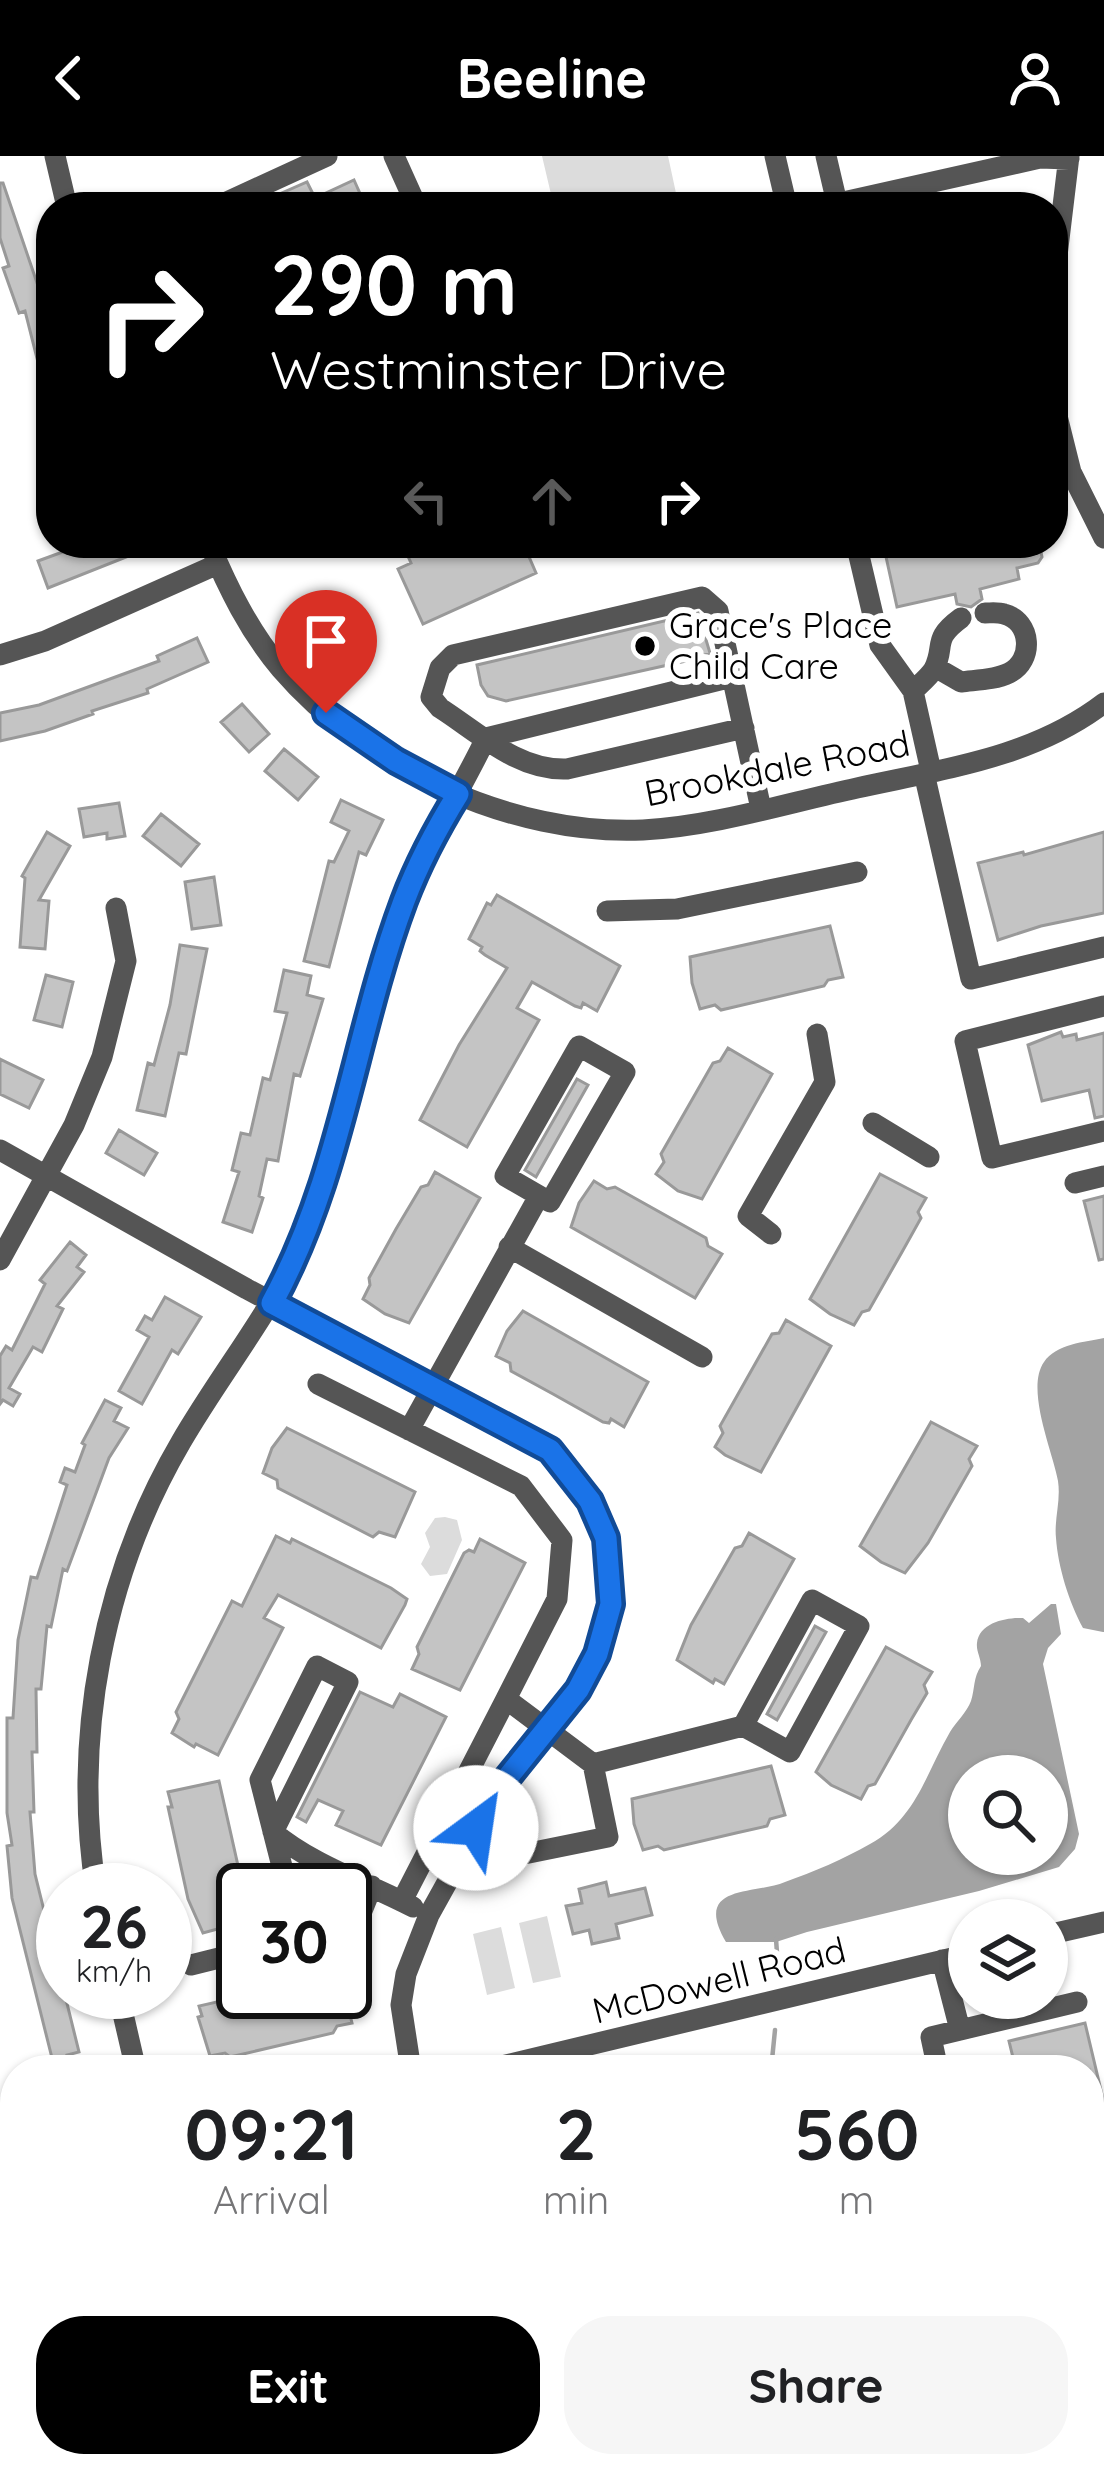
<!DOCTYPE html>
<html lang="en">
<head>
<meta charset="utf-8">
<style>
  body { margin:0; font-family:Quicksand,sans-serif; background:#f6f6f6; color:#202124; height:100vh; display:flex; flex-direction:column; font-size:45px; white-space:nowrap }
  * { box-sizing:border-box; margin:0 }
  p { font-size:39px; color:#757577 }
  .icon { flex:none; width:66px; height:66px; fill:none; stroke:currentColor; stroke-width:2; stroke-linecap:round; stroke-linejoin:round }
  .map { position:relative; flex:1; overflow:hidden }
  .drawer { position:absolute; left:0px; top:1899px; width:1104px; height:423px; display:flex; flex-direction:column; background:#fff; border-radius:48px 48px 0 0; box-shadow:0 3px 9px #0004 }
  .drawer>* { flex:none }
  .hud { position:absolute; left:36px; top:36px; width:1032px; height:366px; border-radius:48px; box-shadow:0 3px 9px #0004; background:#000; color:#fff; overflow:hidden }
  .buttons { position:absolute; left:948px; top:1599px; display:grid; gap:24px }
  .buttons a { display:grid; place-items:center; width:120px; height:120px; border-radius:50%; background:#fff; box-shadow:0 3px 9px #0004; font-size:60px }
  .speed { position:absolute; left:36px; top:1707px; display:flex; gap:24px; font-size:60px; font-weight:700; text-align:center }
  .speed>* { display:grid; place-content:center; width:156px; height:156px; border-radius:50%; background:#fff; box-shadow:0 3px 9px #0004; line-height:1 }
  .speed small { font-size:30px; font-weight:400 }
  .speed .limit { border:6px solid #111; border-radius:18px; background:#fff; color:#111 }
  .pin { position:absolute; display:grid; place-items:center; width:102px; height:102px; color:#fff; margin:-123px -51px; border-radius:50% 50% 50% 0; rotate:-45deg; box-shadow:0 0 12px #0007 }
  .pin .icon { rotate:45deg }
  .me { position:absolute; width:132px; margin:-66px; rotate:31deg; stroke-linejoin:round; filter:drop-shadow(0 0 9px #0008) }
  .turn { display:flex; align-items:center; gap:42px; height:252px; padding:0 36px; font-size:54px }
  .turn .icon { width:156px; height:156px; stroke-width:2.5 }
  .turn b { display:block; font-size:84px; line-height:102px }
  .lanes { display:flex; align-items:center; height:114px; padding:0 36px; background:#0003; justify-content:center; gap:60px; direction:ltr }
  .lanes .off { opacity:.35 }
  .eta { display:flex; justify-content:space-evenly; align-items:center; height:204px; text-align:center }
  .eta b { font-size:72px; font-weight:700; line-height:84px }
  .button { display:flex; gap:24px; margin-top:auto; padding:24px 36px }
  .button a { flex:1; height:138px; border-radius:48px; background:#000; color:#fff; font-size:48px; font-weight:700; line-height:138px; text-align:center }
  .button a+a { background:#f6f6f6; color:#202124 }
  header { display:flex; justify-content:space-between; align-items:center; height:156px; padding:0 36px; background:#000; color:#fff; font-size:54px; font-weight:700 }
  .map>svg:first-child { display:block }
  .green { fill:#dcdcdc }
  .water { fill:#a3a3a3; fill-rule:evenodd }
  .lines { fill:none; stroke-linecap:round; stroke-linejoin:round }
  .stream { stroke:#a3a3a3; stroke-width:4.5 }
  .building { fill:#c4c4c4; stroke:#999; stroke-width:3 }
  .minor { stroke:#555; stroke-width:21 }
  .route-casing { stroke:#114b97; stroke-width:30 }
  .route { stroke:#1a73e8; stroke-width:21 }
  .poi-dot { fill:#000; stroke:#fff; stroke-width:4.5 }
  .labels { text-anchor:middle; stroke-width:12; stroke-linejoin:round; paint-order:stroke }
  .poi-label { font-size:36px; fill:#000; stroke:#fff; text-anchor:start }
  .street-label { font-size:36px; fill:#000; stroke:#fff }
</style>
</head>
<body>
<header><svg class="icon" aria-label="back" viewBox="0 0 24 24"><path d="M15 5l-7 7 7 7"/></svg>Beeline<svg class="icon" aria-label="person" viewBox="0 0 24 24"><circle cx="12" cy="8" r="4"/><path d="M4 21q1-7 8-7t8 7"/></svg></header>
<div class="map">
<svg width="1104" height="2320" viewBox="0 0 1104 2320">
  <rect width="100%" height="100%" fill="#fff"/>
  <path class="green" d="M542,0H668L679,51H554Z
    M445,1361L457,1364L462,1384L447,1418L430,1420L421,1408L430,1391L425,1377L435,1362Z
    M547,1760L561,1821L533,1827L519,1767Z
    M501,1771L515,1832L487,1839L473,1778Z"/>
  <path class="water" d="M1104,1182V1476H1103L1083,1472C1069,1446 1058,1411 1056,1382C1054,1363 1061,1345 1058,1325C1053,1296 1025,1233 1044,1206C1056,1188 1085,1186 1104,1182Z
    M1051,1448H1056L1061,1478L1048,1492L1043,1508L1079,1678L1075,1693L1059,1711L979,1735L807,1776L776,1786H726C692,1728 754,1739 785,1726C813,1716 844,1703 870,1688C916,1663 926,1617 950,1576C956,1566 967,1556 971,1545C975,1532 973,1522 981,1510C981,1502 976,1495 977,1487C979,1466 1008,1461 1023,1462L1029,1467ZM969,1620H1047V1698H969Z"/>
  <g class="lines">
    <path class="stream" d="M776,1783L778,1811
      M771,1914L775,1874
      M786,2307V2320"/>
  </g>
  <path class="building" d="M354,24L366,51H280L275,40L307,26L315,42Z
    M0,27H3L51,168V238H46L25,155L19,157L3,112L9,110L0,82Z
    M87,387H159V388L48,432L38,405Z
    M402,387H523L536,417L423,468L398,413L411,407Z
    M883,387H928L929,394L958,387H1039L1042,401L1038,407L1017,412L1019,423L980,433L982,443L971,451L957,448L955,438L897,451Z
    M698,457L710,497L695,503L506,545L488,540L481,529L477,509Z
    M197,482L208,506L147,533L148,537L92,555L93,558L45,575L0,585V557L39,549L159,505L157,500Z
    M242,548L269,578L249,596L221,566Z
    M284,593L318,621L298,644L265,615Z
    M341,644L383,664L366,699L359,696L329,811L304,805L329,705L334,706L349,675L331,666Z
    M119,647L125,680L107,683V677L84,681L79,653Z
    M161,658L199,688L181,710L143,680Z
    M47,676L70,690L39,744L49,745L45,793L20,791L25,722L22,720Z
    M1104,676V757L1041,770L998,784L978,707L1023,696L1024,699Z
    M214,721L221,769L192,773L185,726Z
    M497,739L620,810L597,855L583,847L581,852L575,850L532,826L517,852L539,864L467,991L420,964L459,889L507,812L485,799L480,795L482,791L469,783L487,747L491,749Z
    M830,770L843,821L828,824L824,830L721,854L715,849L700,853L692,827L690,801Z
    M180,789L207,793L186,898L179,897L165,960L137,954L148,907L154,909L170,849Z
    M284,814L311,820L307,839L323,843L300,920L294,918L278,1005L267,1003L259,1040L263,1042L252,1076L223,1066L239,1016L232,1014L241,977L250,979L263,922L270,924L287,857L275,855Z
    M46,819L73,826L62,871L34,864Z
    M1061,876L1063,881L1076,878L1077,884L1104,877V960L1095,962L1089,934L1042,945L1028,889Z
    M728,892L772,918L702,1043L678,1035L656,1018L664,1006L661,998L713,907L720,905Z
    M0,903L43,924L29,952L0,938Z
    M577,923L588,929L536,1021L525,1014Z
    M119,974L157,997L144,1019L106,997Z
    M435,1016L480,1042L409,1167L385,1158L363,1143L370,1129L369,1122L396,1073L421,1031L428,1029Z
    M880,1018L926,1042L918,1056L921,1062L902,1096L869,1154L862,1156L854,1169L830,1158L810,1143Z
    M594,1025L607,1033L615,1031L706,1082L708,1090L722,1098L695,1142L571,1071L579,1047Z
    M1104,1040V1103L1099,1104L1084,1045Z
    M70,1086L86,1099L77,1111L84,1116L57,1150L63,1153L42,1196L33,1191L9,1232L20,1238L13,1250L3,1244L0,1248V1200L6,1190L12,1194L45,1128L40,1124Z
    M165,1141L201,1161L178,1198L172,1194L142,1248L119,1235L149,1181L137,1174L145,1160L152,1164Z
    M523,1155L648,1226L624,1271L611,1263L609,1267L603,1266L553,1238L511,1215L510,1207L496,1200L507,1175Z
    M786,1164L831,1190L761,1316L725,1299L715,1291L723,1277L720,1270L772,1178L779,1177Z
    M105,1244L121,1252L114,1265L128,1272L109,1302L67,1415L63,1413L51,1471L47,1470L41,1533H36L37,1596H32L34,1656H30L35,1718L79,1896L67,1899L71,1914H55L12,1742L7,1690L12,1689L7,1657V1562H13L18,1484L31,1421L37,1422L67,1329L60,1326L65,1312L75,1316L85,1289L82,1287Z
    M931,1266L977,1290L969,1303L972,1310L928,1387L905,1417L881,1406L860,1390Z
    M287,1272L415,1336L395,1381L379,1376L373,1381L278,1332L277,1324L263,1317L272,1292Z
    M749,1377L794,1403L724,1528L715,1523L713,1527L677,1504L691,1469L735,1392L742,1390Z
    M276,1380L290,1387L292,1383L391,1432L407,1443L405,1449L381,1492L278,1439L264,1462L283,1472L218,1599L196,1588L194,1591L172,1577L179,1563L176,1556L232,1445L242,1450Z
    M480,1383L525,1407L460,1534L412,1513L419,1498L417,1491L464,1397L469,1394L474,1396Z
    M815,1470L826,1476L777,1564L767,1558Z
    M886,1491L932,1516L924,1529L927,1537L911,1564L875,1628L868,1630L861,1643L831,1629L816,1616Z
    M360,1536L393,1551L400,1538L446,1561L381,1689L336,1669L343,1655L318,1644L306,1666L297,1661Z
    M771,1610L785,1659L770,1663L767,1670L736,1677L664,1694L658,1690L643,1694L634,1668L632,1643Z
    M219,1625L243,1732V1766L203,1777L188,1743L168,1651H172L168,1636Z
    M606,1726L609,1740L645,1732L652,1759L616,1768L619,1782L592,1788L589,1774L573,1778L566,1750L582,1747L579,1733Z
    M260,1836H344L352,1867L337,1870L333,1877L230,1901L225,1897L210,1900L198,1861L202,1860L199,1850Z
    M1085,1867L1104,1947V1957L1089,1961V1914H1016L1009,1885Z
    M1104,2022V2125L1089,2129V2025Z"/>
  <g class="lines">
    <path class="minor" d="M55,0L67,51
      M394,0L417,51
      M775,0L787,51
      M826,0L837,47
      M216,51L327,0
      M821,51L1040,2L1069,3
      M1053,133L1069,0
      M1053,244L1071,316L1104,382
      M209,387C228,432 249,475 281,513C366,612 512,680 643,674C715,670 787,647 857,632C943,613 1032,602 1104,547
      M856,387L880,489L913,535L931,615
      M0,499L45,485L218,408
      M935,511L961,526C976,524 995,524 1009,517C1034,505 1032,465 1004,458C998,456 991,457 985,457
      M913,535C919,529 929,521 934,513C946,489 931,484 961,462
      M744,572L567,613C518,615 479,577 440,552L431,541L440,512L453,499L702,441L718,455L761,653
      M924,617L971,823L1104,791
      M607,755L677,753L857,716
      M1104,850L965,885L992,1002L1104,975
      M579,890L625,916L550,1046L505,1020Z
      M873,967L929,1001
      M0,994L247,1133L550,1294L590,1345L606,1382L611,1415V1448L597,1498L578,1534L500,1631L429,1759L406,1818L401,1849L411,1914
      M1075,1027L1104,1020
      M771,1078L748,1060L825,926L817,878
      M509,1091L702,1201
      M0,1104L74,969L102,901L126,805L116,752
      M318,1228L521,1330L562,1384L557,1443L506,1543
      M409,1274L539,1040
      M476,1672L524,1698L608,1681L593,1608
      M350,1719L288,1734L260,1624L317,1510L348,1526L273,1676C312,1709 367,1727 413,1751
      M96,1734C72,1582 103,1419 181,1286C224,1212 278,1148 311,1068C351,969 363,862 398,761C420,698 457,642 486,582L732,521
      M402,1745L506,1543L593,1608L743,1570L790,1596L859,1470L812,1444L743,1570
      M345,1770L357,1767L372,1730
      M1047,1779L1104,1766
      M942,1804L960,1874
      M191,1809L243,1796
      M118,1836L136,1914
      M485,1914L969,1798
      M938,1914L931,1881L1077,1846
      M1089,1979L1104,1976
      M0,2028L15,2025
      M0,2104L15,2101
      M1089,2174L1104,2170
      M0,2217L15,2213
      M691,2307L694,2320
      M449,2320L451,2307"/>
  </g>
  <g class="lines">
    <defs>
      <path id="route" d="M326,557L396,605L458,638C437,672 418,708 404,745C354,879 342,1019 272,1147L550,1294L590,1345L606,1382L611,1448L597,1498L578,1534L500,1631L476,1672"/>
    </defs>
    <use href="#route" class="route-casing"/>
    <use href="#route" class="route"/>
  </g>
  <circle class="poi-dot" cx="645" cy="490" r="12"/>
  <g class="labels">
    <g class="poi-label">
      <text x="669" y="482">Grace's Place<tspan x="669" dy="41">Child Care</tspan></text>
    </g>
    <g class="street-label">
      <text transform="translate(777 612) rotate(-11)" y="13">Brookdale Road</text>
      <text transform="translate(719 1824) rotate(-14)" y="13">McDowell Road</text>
    </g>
  </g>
</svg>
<div class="buttons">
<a><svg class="icon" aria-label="search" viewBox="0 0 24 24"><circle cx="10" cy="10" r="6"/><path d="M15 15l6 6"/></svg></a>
<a><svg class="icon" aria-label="layers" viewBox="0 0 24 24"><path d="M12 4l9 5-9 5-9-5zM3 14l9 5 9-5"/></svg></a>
</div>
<div class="speed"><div>26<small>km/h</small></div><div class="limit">30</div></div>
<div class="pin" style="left:326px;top:557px;background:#d93025"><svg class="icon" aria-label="arrive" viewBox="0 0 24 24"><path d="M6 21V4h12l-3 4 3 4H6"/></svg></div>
<svg class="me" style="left:476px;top:1672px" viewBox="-20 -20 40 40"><circle r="19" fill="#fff"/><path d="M0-13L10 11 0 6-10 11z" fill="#1a73e8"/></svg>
<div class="hud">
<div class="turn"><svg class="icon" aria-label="right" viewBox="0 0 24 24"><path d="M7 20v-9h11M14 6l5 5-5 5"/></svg><div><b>290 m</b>Westminster Drive</div></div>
<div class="lanes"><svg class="icon off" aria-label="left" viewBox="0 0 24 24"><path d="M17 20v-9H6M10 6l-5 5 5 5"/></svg><svg class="icon off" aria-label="ahead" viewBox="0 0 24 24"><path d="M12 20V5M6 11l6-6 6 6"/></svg><svg class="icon" aria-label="right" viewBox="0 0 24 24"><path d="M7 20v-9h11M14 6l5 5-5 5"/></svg></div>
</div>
<section class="drawer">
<div class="eta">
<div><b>09:21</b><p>Arrival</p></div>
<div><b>2</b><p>min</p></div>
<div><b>560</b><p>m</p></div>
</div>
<div class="button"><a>Exit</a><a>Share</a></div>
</section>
</div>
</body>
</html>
